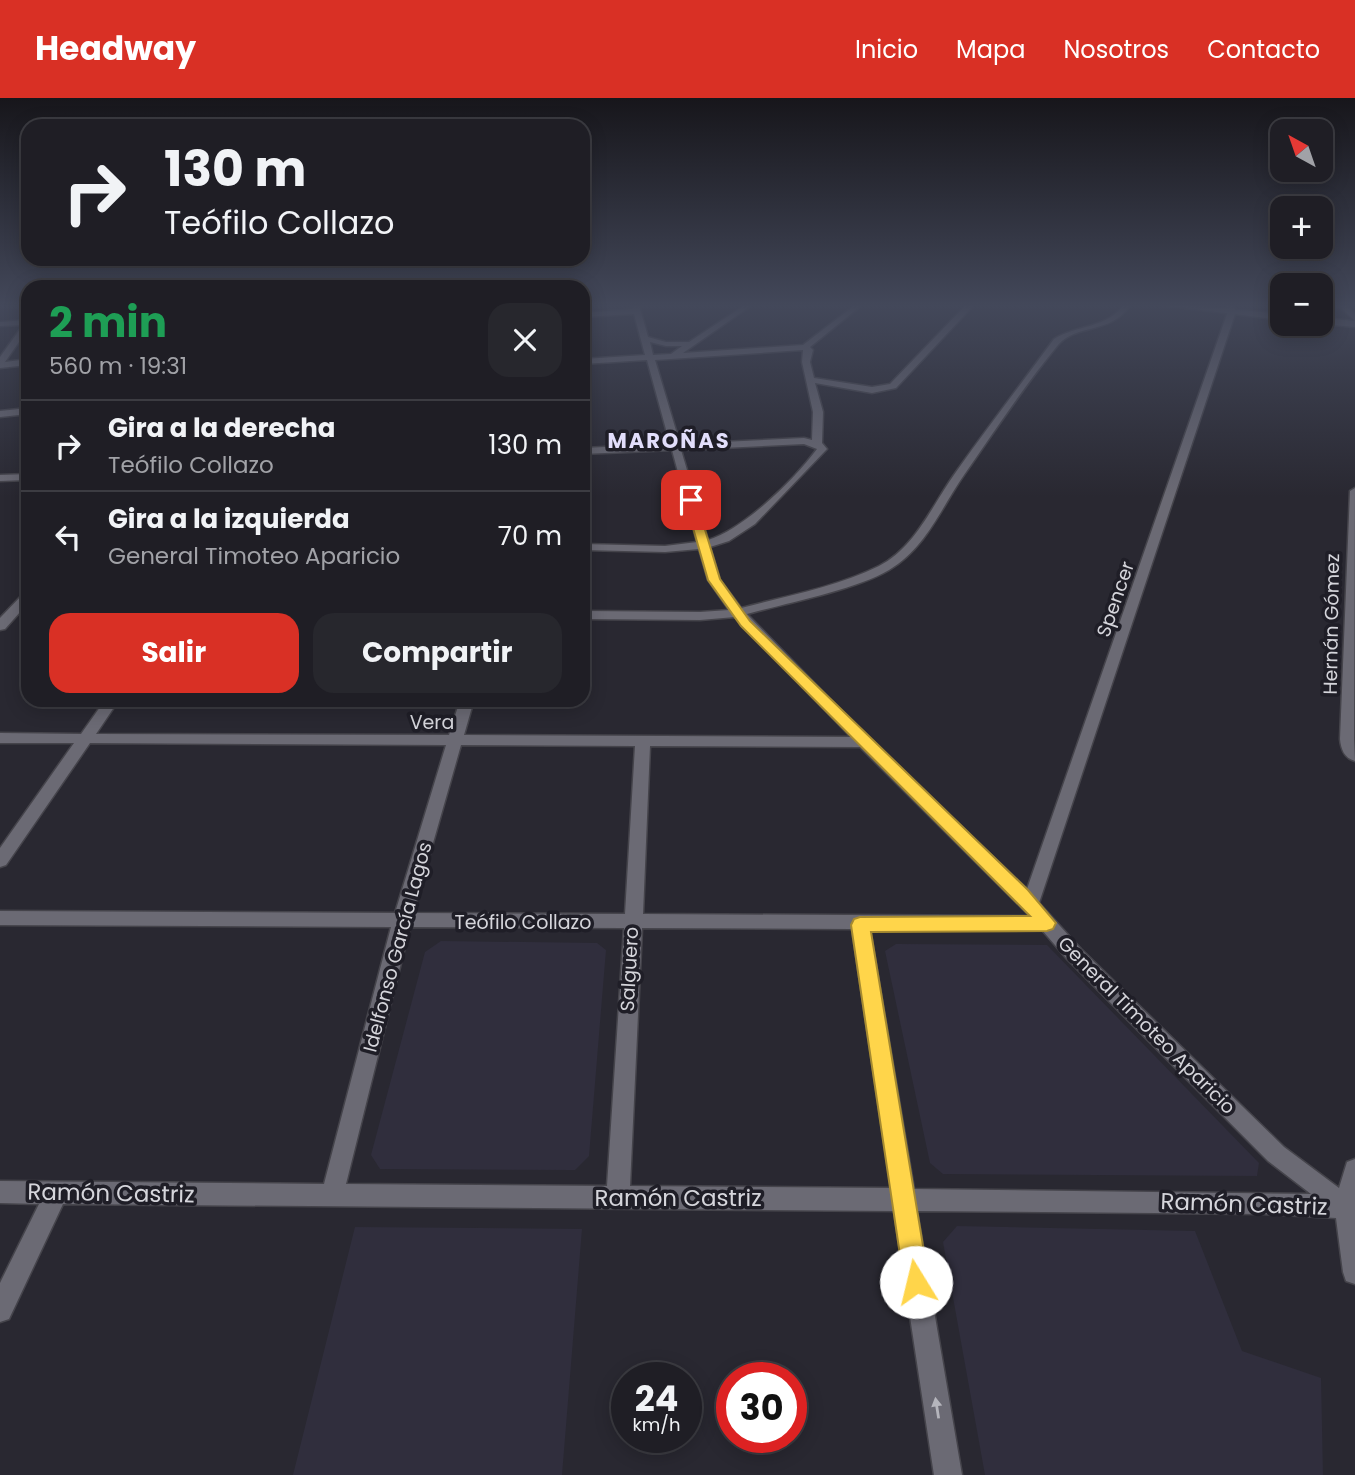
<!DOCTYPE html>
<html lang="es">
<head>
<meta charset="utf-8">
<style>
  body { margin:0; font-family:Poppins,sans-serif; background:#27272d; color:#f1f3f6; height:100vh; display:flex; flex-direction:column; font-size:26px; white-space:nowrap }
  * { box-sizing:border-box; margin:0 }
  p { font-size:23px; color:#a1a2a7 }
  .icon { flex:none; width:38px; height:38px; fill:none; stroke:currentColor; stroke-width:2; stroke-linecap:round; stroke-linejoin:round }
  .map { position:relative; flex:1; overflow:hidden }
  .drawer { position:absolute; left:21px; top:182px; width:569px; height:427px; display:flex; flex-direction:column; background:#1f1e25; border-radius:21px; box-shadow:0 4px 18px #0003,0 0 0 2px #3c3c42 }
  .drawer>* { flex:none }
  .banner { position:absolute; left:21px; top:21px; width:569px; height:147px; border-radius:21px; box-shadow:0 4px 18px #0003,0 0 0 2px #3c3c42; background:#1f1e25; color:#f1f3f6; overflow:hidden }
  .needle { width:46px; rotate:320deg }
  .tools { position:absolute; left:1270px; top:21px; display:grid; gap:14px }
  .tools a { display:grid; place-items:center; width:63px; height:63px; border-radius:14px; background:#1f1e25; box-shadow:0 4px 18px #0003,0 0 0 2px #3c3c42; font-size:35px }
  .speed { position:absolute; left:611px; top:1264px; display:flex; gap:14px; font-size:35px; font-weight:700; text-align:center }
  .speed>* { display:grid; place-content:center; width:91px; height:91px; border-radius:50%; background:#1f1e25; box-shadow:0 4px 18px #0003,0 0 0 2px #3c3c42; line-height:1 }
  .speed small { font-size:18px; font-weight:400 }
  .speed .limit { border:10px solid #d22; background:#fff; color:#111 }
  .pin { position:absolute; display:grid; place-items:center; width:60px; height:60px; color:#fff; margin:-30px; border-radius:14px; box-shadow:0 4px 10px #0006 }
  .me { position:absolute; width:77px; margin:-38px; rotate:351deg; stroke-linejoin:round; filter:drop-shadow(0 0 5px #0008) }
  .turn { display:flex; align-items:center; gap:24px; height:147px; padding:0 28px; font-size:32px }
  .turn .icon { width:91px; height:91px; stroke-width:2.5 }
  .turn b { display:block; font-size:49px; line-height:60px }
  .round { display:grid; place-items:center; flex:none; width:74px; height:74px; border-radius:21px; background:#27272d }
  .summary { display:flex; align-items:center; justify-content:space-between; height:119px; padding:0 28px }
  h1 { font-size:42px; font-weight:700; line-height:52px; color:#1e9e55 }
  .primary-button { display:flex; gap:14px; margin-top:auto; padding:14px 28px }
  .primary-button a { flex:1; height:80px; border-radius:21px; background:#d93025; color:#fff; font-size:28px; font-weight:700; line-height:80px; text-align:center }
  .primary-button a+a { background:#27272d; color:#f1f3f6 }
  ul { padding:0; list-style:none }
  li { display:flex; align-items:center; gap:21px; height:91px; padding:0 28px; border-top:2px solid #3c3c42 }
  li div { flex:1 }
  li b { display:block; font-size:26px }
  li em { font-style:normal }
  header { display:flex; align-items:center; gap:42px; box-sizing:border-box; height:98px; padding:0 35px; background:#d93025; color:#fff }
  header strong { font-size:33px }
  nav { display:flex; gap:38px; margin-inline-start:auto; font-size:24px }
  .map>svg:first-child { display:block }
  .built { fill:#302e3d }
  .lines { fill:none; stroke-linecap:round; stroke-linejoin:round }
  .street-casing { stroke:#45444b; stroke-width:3 }
  .secondary-casing { stroke:#45444b; stroke-width:3 }
  .street { fill:#6b6a74; fill-rule:evenodd }
  .secondary { fill:#6b6a74; fill-rule:evenodd }
  .oneway { fill:#b5b5bc }
  .route { fill:#ffd54a; stroke:#a68a30; stroke-width:2 }
  .labels { text-anchor:middle; stroke-width:7; stroke-linejoin:round; paint-order:stroke }
  .street-label { font-size:19px; fill:#d5d5db; stroke:#1f1e27 }
  .far-district-label { font-size:21px; font-weight:bold; letter-spacing:2px; fill:#e2defb; stroke:#1f1e27 }
  .near-street-label { font-size:23px; fill:#d5d5db; stroke:#1f1e27 }
</style>
</head>
<body>
<header>
<strong>Headway</strong>
<nav><a>Inicio</a><a>Mapa</a><a>Nosotros</a><a>Contacto</a></nav>
</header>
<div class="map">
<svg width="1355" height="1377" viewBox="0 0 1355 1377">
  <rect width="100%" height="100%" fill="#292831"/>
  <path class="built" d="M441,843L597,845L606,852L589,1058L575,1072L380,1071L371,1057L425,854Z
    M896,846L1047,847L1259,1065L1257,1078L943,1076L930,1065L885,853Z
    M957,1128L1195,1133L1242,1253L1321,1280L1323,1377H985L943,1144Z
    M355,1129L582,1131L562,1377H293Z"/>
  <g class="lines">
    <defs>
      <path id="street" d="M632,207H639L648,239L666,244H689L745,207H752L683,255L803,247L855,207H862L810,249L813,252L810,264L814,280L872,289L890,286L966,207H974L896,290L872,295L815,285L823,314L822,345L827,351L755,426L729,443L710,449L720,482L741,510C786,498 837,489 879,468C916,449 932,407 956,374C988,329 1021,286 1054,241C1076,227 1108,230 1123,207H1130C1111,237 1077,225 1058,247C1024,288 994,334 964,377C941,410 926,450 889,472C855,492 787,505 747,516L869,641L1027,791L1228,213L1226,207H1233L1236,213L1039,805L1081,851L1284,1049L1339,1090L1347,1064L1355,1061V1186L1346,1183L1343,1174L1336,1120L1264,1116L917,1113L962,1377H934L894,1113L63,1106L9,1221L0,1224V1185L39,1106L0,1105V1083L324,1086L391,829L0,827V813L395,815L446,647L90,645L6,767L0,769V750L74,645H0V635L81,636L105,602H119L96,636L449,637L460,602H474L464,637L851,639L735,519L700,522L583,521V513L700,514L729,512L708,482L699,451L665,454L583,452V446L665,448L697,444L672,352L583,356V350L670,346L647,262L583,266V261L645,257L634,216L583,219V215L632,211ZM650,244L666,248H682L671,256L653,257ZM803,252L802,264L813,314L812,342L804,340L680,346L655,262ZM804,346L817,351C794,382 744,431 708,442L681,352ZM461,647L635,648L625,816L413,815ZM650,648L860,649L1030,818L643,816ZM410,829L624,830L607,1088L346,1086ZM642,830L852,831L891,1090L630,1088ZM870,831L1042,832L1067,861L1268,1063L1311,1096L914,1091Z
        M1338,207H1346L1355,216V223Z
        M28,222V231L5,264L28,261V267L0,270V259L23,227L0,228V224Z
        M28,310V316L0,319V313Z
        M28,376V382L0,383V377Z
        M1355,390L1354,641L1355,663C1344,660 1341,651 1340,641L1350,393Z
        M28,494V505L5,531L0,532V520L24,495Z"/>
      <path id="secondary" d="M1161,207H1185L1283,216V222Z
        M1321,220L1355,223V229L1321,226Z"/>
    </defs>
    <use href="#street" class="street-casing"/>
    <use href="#secondary" class="secondary-casing"/>
    <use href="#street" class="street"/>
    <use href="#secondary" class="secondary"/>
  </g>
  <defs><path id="oneway-solid" d="M-6-.8H1V-3.2L6.5 0L1 3.2V.8H-6Z" transform="scale(1.75)"/></defs>
  <use class="oneway" href="#oneway-solid" transform="translate(937 1310) rotate(-99)"/>
  <linearGradient id="sky" x2="0" y2="1"><stop stop-color="#17161b"/><stop offset="0.52" stop-color="#43485a"/><stop offset="1" stop-color="#43485a" stop-opacity="0"/></linearGradient>
  <rect width="1355" height="399" fill="url(#sky)"/>
  <path class="route" d="M691,399L696,402L720,481L750,523L1028,792L1056,825L1053,831L1047,833L871,834L929,1184L925,1193L916,1196L908,1193L904,1184L851,827L854,821L860,819L1030,818L741,528L708,482L685,402Z"/>
  <g class="labels">
    <g class="street-label">
      <text transform="translate(1115 501) rotate(-71)" y="7">Spencer</text>
      <text transform="translate(1331 526) rotate(-89)" y="7">Hernán Gómez</text>
      <text x="432" y="631">Vera</text>
      <text x="523" y="831">Teófilo Collazo</text>
      <text transform="translate(397 849) rotate(-75)" y="7">Idelfonso García Lagos</text>
      <text transform="translate(629 871) rotate(-87)" y="7">Salguero</text>
      <text transform="translate(1147 927) rotate(45)" y="7">General Timoteo Aparicio</text>
    </g>
    <g class="far-district-label">
      <text x="669" y="350">MAROÑAS</text>
    </g>
    <g class="near-street-label">
      <text transform="translate(111 1095) rotate(1)" y="8">Ramón Castriz</text>
      <text x="678" y="1108">Ramón Castriz</text>
      <text transform="translate(1244 1106) rotate(2)" y="8">Ramón Castriz</text>
    </g>
  </g>
</svg>
<div class="tools">
<a><svg class="needle" viewBox="-14 -14 28 28"><path d="M0-13l5 13h-10z" fill="#e53935"/><path d="M0 13l5-13h-10z" fill="#a1a2a7"/></svg></a>
<a>+</a>
<a>−</a>
</div>
<div class="speed"><div>24<small>km/h</small></div><div class="limit">30</div></div>
<div class="pin" style="left:691px;top:402px;background:#d93025"><svg class="icon" aria-label="arrive" viewBox="0 0 24 24"><path d="M6 21V4h12l-3 4 3 4H6"/></svg></div>
<svg class="me" style="left:916px;top:1184px" viewBox="-20 -20 40 40"><circle r="19" fill="#fff"/><path d="M0-13L10 11 0 6-10 11z" fill="#ffd54a"/></svg>
<div class="banner">
<div class="turn"><svg class="icon" aria-label="right" viewBox="0 0 24 24"><path d="M7 20v-9h11M14 6l5 5-5 5"/></svg><div><b>130 m</b>Teófilo Collazo</div></div>
</div>
<section class="drawer">
<div class="summary"><div><h1>2 min</h1><p>560 m · 19:31</p></div><a class="round"><svg class="icon" aria-label="close" viewBox="0 0 24 24"><path d="M6 6l12 12M18 6L6 18"/></svg></a></div>
<ul>
<li><svg class="icon" aria-label="right" viewBox="0 0 24 24"><path d="M7 20v-9h11M14 6l5 5-5 5"/></svg><div><b>Gira a la derecha</b><p>Teófilo Collazo</p></div><em>130 m</em></li>
<li><svg class="icon" aria-label="left" viewBox="0 0 24 24"><path d="M17 20v-9H6M10 6l-5 5 5 5"/></svg><div><b>Gira a la izquierda</b><p>General Timoteo Aparicio</p></div><em>70 m</em></li>
</ul>
<div class="primary-button"><a>Salir</a><a>Compartir</a></div>
</section>
</div>
</body>
</html>
